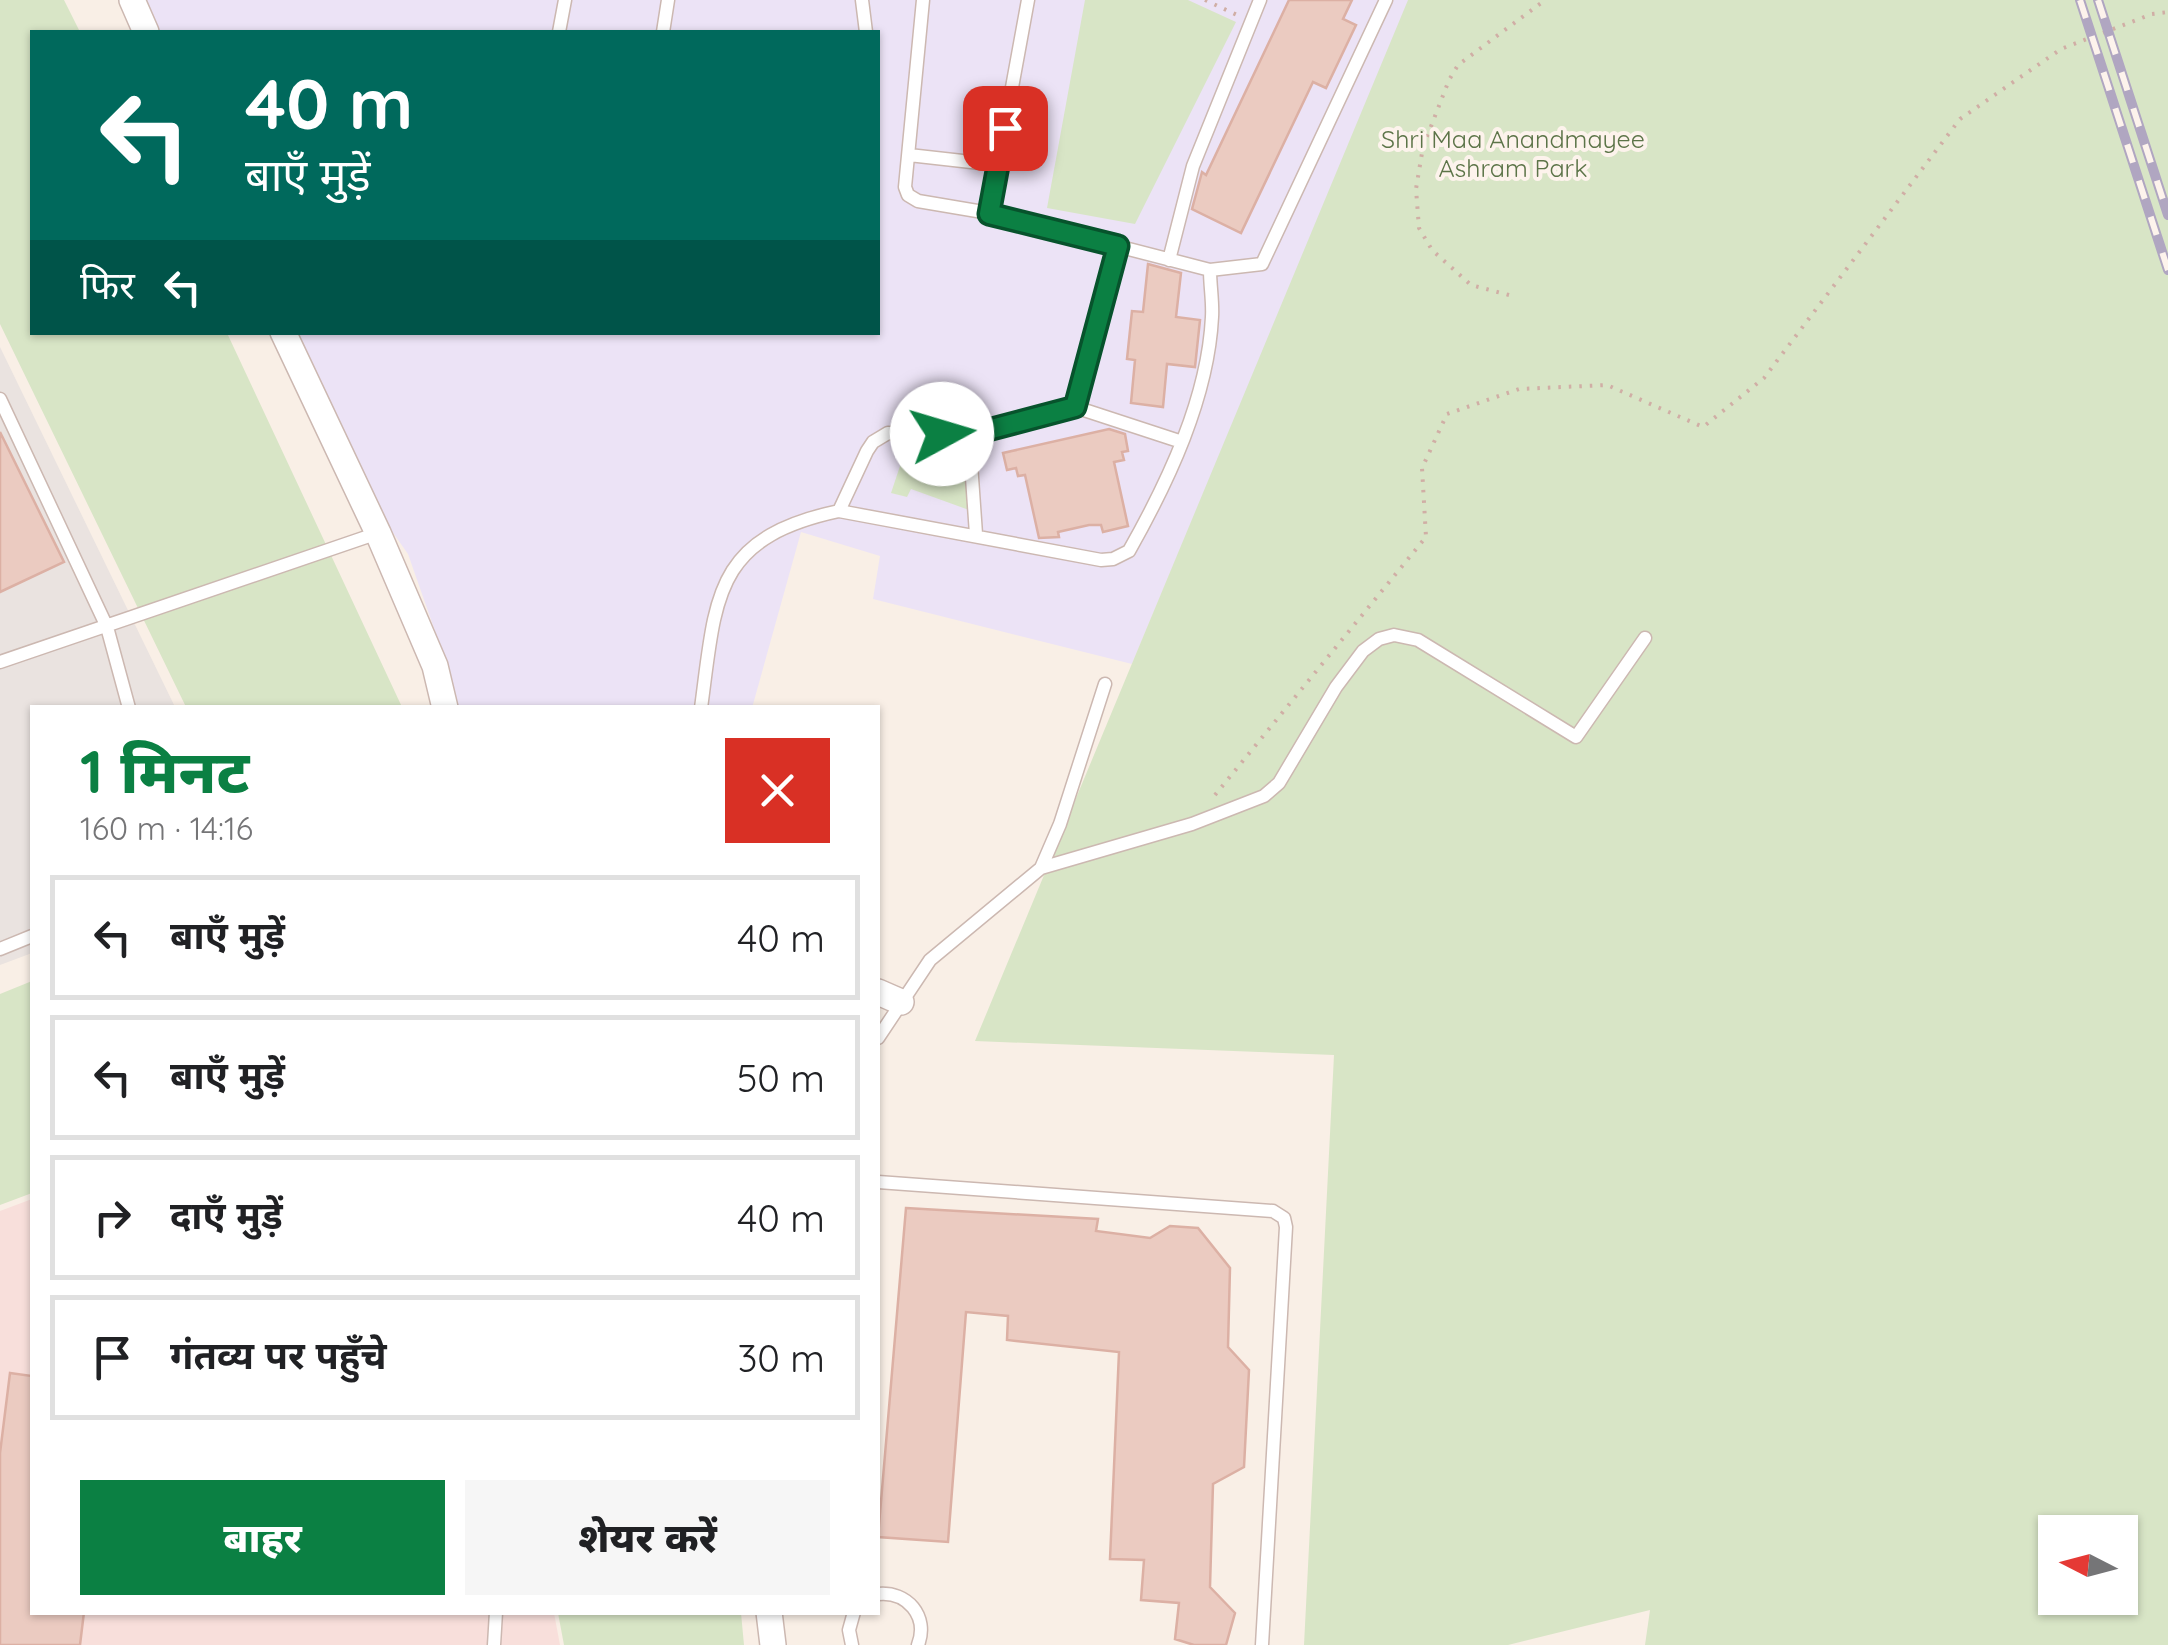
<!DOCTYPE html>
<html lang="hi">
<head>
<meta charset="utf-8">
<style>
  body { margin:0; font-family:Quicksand,"Noto Sans Devanagari",sans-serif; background:#f6f6f6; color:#202124; height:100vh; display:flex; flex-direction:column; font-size:38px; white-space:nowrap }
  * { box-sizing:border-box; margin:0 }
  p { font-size:32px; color:#757577 }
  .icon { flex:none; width:55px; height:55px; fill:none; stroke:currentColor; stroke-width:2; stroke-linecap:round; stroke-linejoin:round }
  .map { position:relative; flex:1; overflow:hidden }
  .details { position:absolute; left:30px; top:705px; width:850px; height:910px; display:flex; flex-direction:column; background:#fff; border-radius:0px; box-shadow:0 2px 8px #0004 }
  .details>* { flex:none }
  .top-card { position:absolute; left:30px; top:30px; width:850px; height:305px; border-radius:0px; box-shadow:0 2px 8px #0004; background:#00695c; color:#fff; overflow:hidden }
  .needle { width:65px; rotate:276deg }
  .controls { position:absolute; left:2038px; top:1515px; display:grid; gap:20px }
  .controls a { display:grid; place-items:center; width:100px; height:100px; border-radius:0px; background:#fff; box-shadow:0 2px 8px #0004; font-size:50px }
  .pin { position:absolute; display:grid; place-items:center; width:85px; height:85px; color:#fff; margin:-42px; border-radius:20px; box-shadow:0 5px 15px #0006 }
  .me { position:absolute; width:110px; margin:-55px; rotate:84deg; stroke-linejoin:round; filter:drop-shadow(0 0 8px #0008) }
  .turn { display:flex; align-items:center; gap:35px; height:210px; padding:0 50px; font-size:45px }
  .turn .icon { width:130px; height:130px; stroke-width:2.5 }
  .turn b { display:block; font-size:70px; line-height:85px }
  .then { display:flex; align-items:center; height:95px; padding:0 50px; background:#0003; gap:20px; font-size:38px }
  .round { display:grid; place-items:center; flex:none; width:105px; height:105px; border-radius:0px; background:#f6f6f6 }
  .summary { display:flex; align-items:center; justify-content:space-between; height:170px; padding:0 50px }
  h1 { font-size:60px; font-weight:800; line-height:75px; color:#0b8043 }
  .primary-button { display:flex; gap:20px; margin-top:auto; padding:20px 50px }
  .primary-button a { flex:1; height:115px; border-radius:0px; background:#0b8043; color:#fff; font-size:40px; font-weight:800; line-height:115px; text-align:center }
  .primary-button a+a { background:#f6f6f6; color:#202124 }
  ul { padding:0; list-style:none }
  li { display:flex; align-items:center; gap:30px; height:125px; margin:0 20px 15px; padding:0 30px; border:5px solid #e0e0e0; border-radius:0px }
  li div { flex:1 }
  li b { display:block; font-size:38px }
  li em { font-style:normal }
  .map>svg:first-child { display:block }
  .commercial { fill:#f8dfdb }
  .industrial { fill:#eae3e0 }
  .education { fill:#ece3f6 }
  .green { fill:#d8e5c6; fill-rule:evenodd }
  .building { fill:#ebcbc1; stroke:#dcb0a4; stroke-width:2.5 }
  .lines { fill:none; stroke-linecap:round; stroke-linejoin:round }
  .service-casing { stroke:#ccb8b1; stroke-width:15 }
  .minor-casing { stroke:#ccb8b1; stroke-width:28 }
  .path { stroke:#d0aea5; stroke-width:4; stroke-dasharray:2.5 8; stroke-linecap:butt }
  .service { stroke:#fff; stroke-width:12 }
  .minor { stroke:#fff; stroke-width:25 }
  .rail-casing { stroke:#b0a6c1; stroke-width:10 }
  .rail { stroke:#fdf3ec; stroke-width:6; stroke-dasharray:19; stroke-linecap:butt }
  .route-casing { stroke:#07532c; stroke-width:25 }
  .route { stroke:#0b8043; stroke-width:18 }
  .labels { text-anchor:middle; stroke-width:8; stroke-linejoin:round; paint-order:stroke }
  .park-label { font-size:25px; fill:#5c7448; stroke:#fdf3ec }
</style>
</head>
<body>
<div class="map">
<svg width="2168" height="1645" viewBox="0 0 2168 1645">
  <rect width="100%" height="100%" fill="#f9efe6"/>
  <path class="commercial" d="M32,1199V1612L554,1613L560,1645H0V1211Z"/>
  <path class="industrial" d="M0,347L175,707L32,708V953L0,965Z"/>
  <path class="education" d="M133,0H1410L1132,664L873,599L880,556L801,532L752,708L453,707L442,651L408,554L377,510L292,333L878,332V32H148Z"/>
  <path class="green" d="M0,0H64L80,32H32V332L227,333L402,707H186L0,324Z
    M1085,0H1188L1236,22L1135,224L1047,208Z
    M1408,0H2168V1645H1645L1650,1610L1508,1645H1304L1334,1055L975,1041ZM2055,1532H2120V1598H2055Z
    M967,447L969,510L911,489L907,497L891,493L900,466L910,452Z
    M32,981V1193L0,1205V994Z
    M558,1613H741L744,1645H564Z"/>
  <path class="building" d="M1289,0H1352L1343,19L1356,25L1326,88L1313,82L1241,233L1192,209L1202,172L1206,175Z
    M1148,264L1181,273L1176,317L1200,320L1195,367L1167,364L1163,407L1131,403L1135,360L1127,359L1132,311L1143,312Z
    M1109,429L1125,434L1128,451L1122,452L1124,460L1114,462L1128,526L1103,532L1101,525H1089L1058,532L1059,537L1039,538L1025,475L1018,476L1016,468L1007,470L1003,453Z
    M0,432L64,562L0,592Z
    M906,1208L1098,1219L1096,1231L1150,1238L1170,1226L1198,1228L1230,1268L1228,1347L1249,1370L1244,1467L1213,1484L1210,1587L1235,1613L1226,1645H1194L1175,1639L1179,1603L1141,1600L1144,1560L1110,1559L1119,1352L1007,1340L1008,1316L966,1312L948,1542L878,1537Z
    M10,1373L32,1376V1612H84L80,1645H0V1453Z"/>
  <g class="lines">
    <defs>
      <path id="service" d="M862,0L866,32
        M923,0L905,187L908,195L918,201L989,213L1210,270
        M559,32L565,0
        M663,32L668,0
        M909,155L998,165
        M989,213L1028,0
        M1169,260L1193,166L1260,0
        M0,399L107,627L129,708
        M1075,407L1182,442
        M969,435L976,534
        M839,511L867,451L873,442L888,433L969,435L1075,407L1118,246
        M0,662L378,533
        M701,708C716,597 713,538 839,511L1101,560L1113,559L1129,551C1168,482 1208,398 1212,317C1213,302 1210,286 1210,270L1262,264L1386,0
        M1041,868L1060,824L1105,684
        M0,949L32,936
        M878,1038L930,960L1041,868L1192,824L1264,796L1279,783L1336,687L1363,651L1379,639L1394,635L1418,640L1576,737L1645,638
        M878,1182L1273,1211L1284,1218L1286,1227L1262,1645
        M878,1594C907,1591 929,1616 918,1645
        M494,1645L496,1612
        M852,1645L849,1630L854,1612"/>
      <path id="minor" d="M132,0L146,32
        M283,332L378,533L435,666L445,708
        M878,992L901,1002
        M769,1612L773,1645"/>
    </defs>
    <use href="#service" class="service-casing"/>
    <use href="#minor" class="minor-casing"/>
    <path class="path" d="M1205,0L1237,15
      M1509,295L1471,285L1432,250L1419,228L1416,189L1423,147L1449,80L1458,65L1545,0
      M1215,795L1426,537L1422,468L1447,414L1519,389L1607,385L1703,427L1764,378L1960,119L2061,49L2152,14L2168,12"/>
    <use href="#service" class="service"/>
    <use href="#minor" class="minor"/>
    <defs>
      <path id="rail" d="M2080,0L2168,270
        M2098,0L2168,215"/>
    </defs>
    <use href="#rail" class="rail-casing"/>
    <use href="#rail" class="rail"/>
  </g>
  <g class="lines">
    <defs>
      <path id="route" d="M942,434L969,435L1075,407L1118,246L989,214L1005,128"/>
    </defs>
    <use href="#route" class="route-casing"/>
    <use href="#route" class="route"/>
  </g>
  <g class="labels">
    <g class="park-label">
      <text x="1513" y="148">Shri Maa Anandmayee<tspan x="1513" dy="29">Ashram Park</tspan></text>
    </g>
  </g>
</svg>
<div class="controls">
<a><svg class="needle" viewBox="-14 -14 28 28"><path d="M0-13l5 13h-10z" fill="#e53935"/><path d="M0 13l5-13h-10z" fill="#757577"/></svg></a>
</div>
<div class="pin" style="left:1005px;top:128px;background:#d93025"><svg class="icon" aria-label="arrive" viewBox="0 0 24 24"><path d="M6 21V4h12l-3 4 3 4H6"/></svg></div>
<svg class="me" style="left:942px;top:434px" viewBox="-20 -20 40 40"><circle r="19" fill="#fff"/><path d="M0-13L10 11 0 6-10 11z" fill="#0b8043"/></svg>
<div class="top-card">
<div class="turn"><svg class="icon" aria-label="left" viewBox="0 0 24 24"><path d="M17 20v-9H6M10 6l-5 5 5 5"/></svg><div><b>40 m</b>बाएँ मुड़ें</div></div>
<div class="then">फिर<svg class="icon" aria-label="left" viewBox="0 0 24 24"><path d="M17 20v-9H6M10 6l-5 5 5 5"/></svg></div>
</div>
<section class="details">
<div class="summary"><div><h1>1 मिनट</h1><p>160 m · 14:16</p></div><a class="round" style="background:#d93025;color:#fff"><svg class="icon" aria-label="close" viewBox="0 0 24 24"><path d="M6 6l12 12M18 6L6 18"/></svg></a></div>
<ul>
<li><svg class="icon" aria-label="left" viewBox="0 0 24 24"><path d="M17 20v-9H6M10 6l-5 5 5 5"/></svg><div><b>बाएँ मुड़ें</b></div><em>40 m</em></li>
<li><svg class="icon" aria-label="left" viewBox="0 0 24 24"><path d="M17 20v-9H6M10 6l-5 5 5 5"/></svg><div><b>बाएँ मुड़ें</b></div><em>50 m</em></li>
<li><svg class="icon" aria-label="right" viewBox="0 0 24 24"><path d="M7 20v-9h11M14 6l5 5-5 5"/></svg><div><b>दाएँ मुड़ें</b></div><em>40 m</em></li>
<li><svg class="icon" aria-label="arrive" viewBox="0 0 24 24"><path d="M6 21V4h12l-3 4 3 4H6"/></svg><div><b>गंतव्य पर पहुँचे</b></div><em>30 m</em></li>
</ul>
<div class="primary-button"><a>बाहर</a><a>शेयर करें</a></div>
</section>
</div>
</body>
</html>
